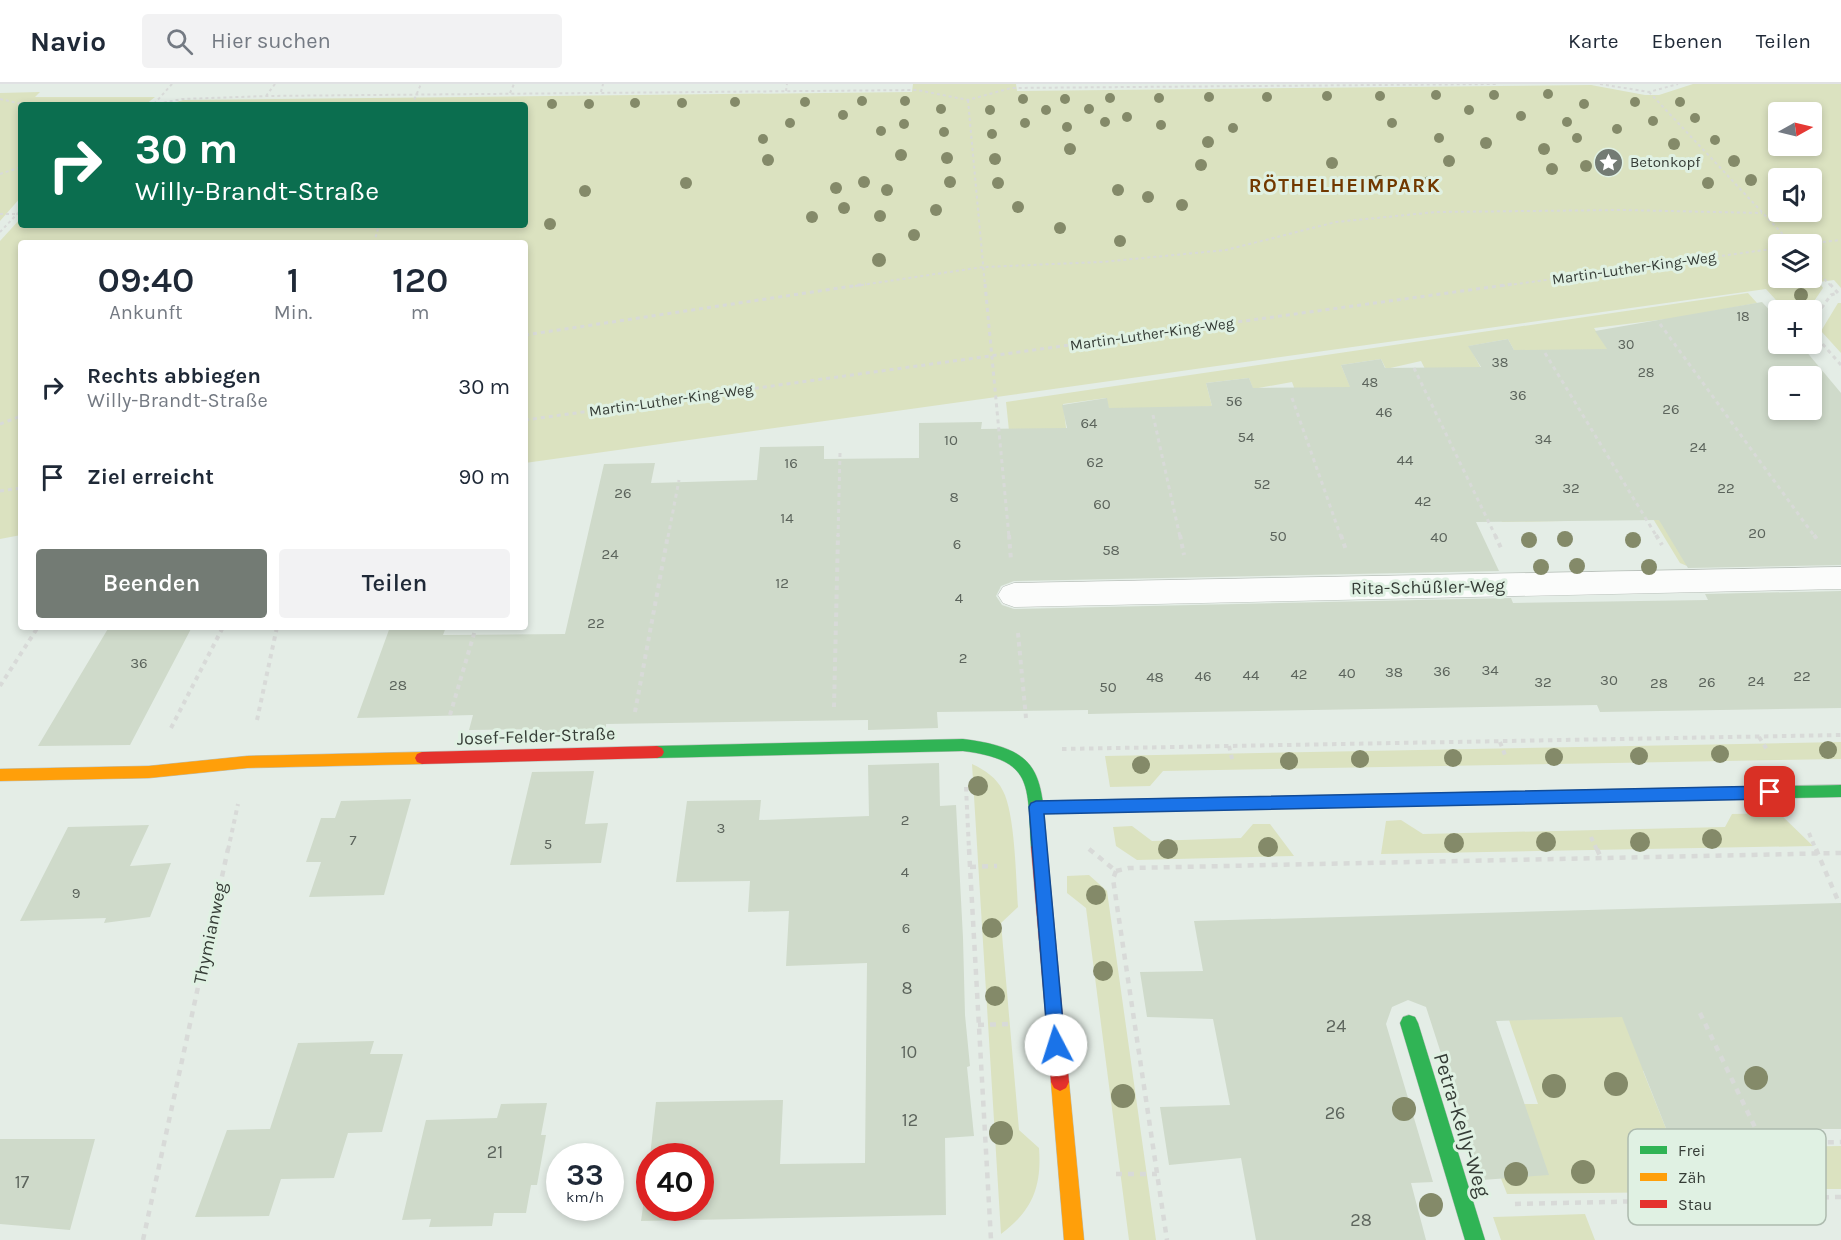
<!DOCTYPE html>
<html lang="de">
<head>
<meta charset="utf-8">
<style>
  body { margin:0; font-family:Karla,sans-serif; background:#f2f2f3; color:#1f2937; height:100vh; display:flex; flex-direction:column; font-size:22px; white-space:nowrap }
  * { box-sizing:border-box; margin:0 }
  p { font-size:20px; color:#747a83 }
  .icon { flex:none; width:33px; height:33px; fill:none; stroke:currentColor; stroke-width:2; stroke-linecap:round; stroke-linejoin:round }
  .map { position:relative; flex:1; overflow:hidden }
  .drawer { position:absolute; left:18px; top:156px; width:510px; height:390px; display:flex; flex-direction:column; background:#fff; border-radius:6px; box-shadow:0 3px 9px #0003 }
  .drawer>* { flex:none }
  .banner { position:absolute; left:18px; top:18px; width:510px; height:126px; border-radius:6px; box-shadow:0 3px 9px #0003; background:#0b6e4f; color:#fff; overflow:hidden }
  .needle { width:39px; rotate:82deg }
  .tools { position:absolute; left:1768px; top:18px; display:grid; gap:12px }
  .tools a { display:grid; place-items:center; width:54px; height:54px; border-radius:6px; background:#fff; box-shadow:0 3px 9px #0003; font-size:30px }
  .speed { position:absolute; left:546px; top:1059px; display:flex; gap:12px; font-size:30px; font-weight:700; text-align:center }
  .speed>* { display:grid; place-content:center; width:78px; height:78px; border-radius:50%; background:#fff; box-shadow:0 3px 9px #0003; line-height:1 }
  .speed small { font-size:15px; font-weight:400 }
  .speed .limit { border:9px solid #d22; background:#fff; color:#111 }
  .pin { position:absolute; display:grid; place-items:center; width:51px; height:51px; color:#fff; margin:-26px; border-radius:12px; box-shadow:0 3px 9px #0006 }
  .me { position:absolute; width:66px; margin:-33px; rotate:355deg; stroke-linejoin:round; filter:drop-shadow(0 0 4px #0008) }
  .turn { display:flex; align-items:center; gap:21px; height:126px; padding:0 18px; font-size:27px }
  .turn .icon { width:78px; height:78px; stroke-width:2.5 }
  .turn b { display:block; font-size:42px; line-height:51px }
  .eta { display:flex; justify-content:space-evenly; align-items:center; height:102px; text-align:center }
  .eta b { font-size:36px; font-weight:600; line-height:42px }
  .action { display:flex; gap:12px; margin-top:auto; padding:12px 18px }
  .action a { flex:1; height:69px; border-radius:6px; background:#737b74; color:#fff; font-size:24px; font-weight:600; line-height:69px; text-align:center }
  .action a+a { background:#f2f2f3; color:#1f2937 }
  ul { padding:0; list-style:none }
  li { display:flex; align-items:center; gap:18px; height:90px; padding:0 18px }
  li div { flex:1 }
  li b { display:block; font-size:22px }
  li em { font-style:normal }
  header { display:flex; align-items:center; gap:36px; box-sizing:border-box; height:84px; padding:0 30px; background:#fff; border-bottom:2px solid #e0e1e3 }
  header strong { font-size:28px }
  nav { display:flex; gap:33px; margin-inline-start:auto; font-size:21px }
  .search { width:420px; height:54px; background:#f2f2f3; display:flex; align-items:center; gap:15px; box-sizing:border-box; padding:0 21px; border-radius:6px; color:#747a83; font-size:22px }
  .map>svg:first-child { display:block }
  .green { fill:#dbe2c0; fill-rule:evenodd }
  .building { fill:#cfdaca; fill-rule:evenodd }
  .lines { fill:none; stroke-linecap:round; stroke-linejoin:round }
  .street-casing { stroke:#b7beb8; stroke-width:1 }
  .fast-casing { stroke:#b7beb8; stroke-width:1 }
  .slow-casing { stroke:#b7beb8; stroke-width:1 }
  .jam-casing { stroke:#b7beb8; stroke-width:1 }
  .path-far3 { stroke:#d8dad8; stroke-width:2; stroke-dasharray:3 3; stroke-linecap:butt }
  .path-far2 { stroke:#d8dad8; stroke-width:3; stroke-dasharray:4 4; stroke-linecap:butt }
  .path-far1 { stroke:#d8dad8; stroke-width:4; stroke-dasharray:4.5 4.5; stroke-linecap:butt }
  .path { stroke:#d8dad8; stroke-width:4.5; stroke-dasharray:6 6; stroke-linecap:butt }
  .street { fill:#fbfcfb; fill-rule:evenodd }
  .fast { fill:#30b455; fill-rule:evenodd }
  .slow { fill:#ff9f0a; fill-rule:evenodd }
  .jam { fill:#e5322d; fill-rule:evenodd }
  .tree { fill:#848a69 }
  .route { fill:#1a73e8; stroke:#114b97; stroke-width:1.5 }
  .labels { text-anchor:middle; stroke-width:6; stroke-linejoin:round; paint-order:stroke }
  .far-number-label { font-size:14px; fill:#5c645c }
  .far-poi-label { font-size:15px; fill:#363d37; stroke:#e0f1e3; text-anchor:start }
  .far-street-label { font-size:15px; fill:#363d37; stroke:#e0f1e3 }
  .number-label { font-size:15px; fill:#5c645c }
  .street-label { font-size:18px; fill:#363d37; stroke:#e0f1e3 }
  .near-number-label { font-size:18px; fill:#5c645c }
  .far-district-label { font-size:20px; font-weight:bold; letter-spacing:1.5px; fill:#713800; stroke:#e0f1e3 }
  .near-street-label { font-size:21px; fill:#363d37; stroke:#e0f1e3 }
  .key { fill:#e0f1e3; stroke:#adbbaf; stroke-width:1.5 }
  .key-label { font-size:16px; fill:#363d37 }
</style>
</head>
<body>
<header>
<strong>Navio</strong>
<div class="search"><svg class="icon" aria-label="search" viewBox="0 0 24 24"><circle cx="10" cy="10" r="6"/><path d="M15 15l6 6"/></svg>Hier suchen</div>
<nav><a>Karte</a><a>Ebenen</a><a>Teilen</a></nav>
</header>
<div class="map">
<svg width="1841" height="1156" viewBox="0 0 1841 1156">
  <rect width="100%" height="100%" fill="#e4ede6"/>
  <path class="green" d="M913,0H1016L1017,7L1591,1L1645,11H1659L1693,0H1841V204L1834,196L1819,198L1823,204L1808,226H1785L1766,205L525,379V159H21V451L0,455V157L21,134V141H525V21H167L183,16L912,8ZM1779,28H1812V62H1779ZM1779,94H1812V128H1779ZM1779,160H1812V194H1779Z
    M40,8L35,13H155L145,21H21V113L0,137V9Z
    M1748,209L1757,219L1708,228L1779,326H1784L1841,397L1667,235L1594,244L1615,277L1687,482L1680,479L1550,266L1515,268L1508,255L1469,262L1564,437L1502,438L1421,277L1386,285L1381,275L1341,281L1366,340L1299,317L1292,298L1253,305L1249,294L1206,299L1212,322L1111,333L1106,314L1063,320L1068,359L1013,385L1006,318Z
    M1838,219H1841V269L1821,247Z
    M1841,658V675L1163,687L1150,702L1110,703L1105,672Z
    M972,680C985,686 997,694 1003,707C1015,729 1016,795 1018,823L1001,839L1019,1046L1039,1064C1042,1103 1032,1127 1001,1150Z
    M1779,729L1813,762L1381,770L1386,737L1401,736L1423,750L1725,743L1732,730Z
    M1253,740H1270L1294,772L1137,776L1116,762L1113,743L1132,742L1152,757L1241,754Z
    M1089,791L1107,807L1156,1156H1129L1086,824L1067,809V792Z
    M1691,930L1719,987H1643L1669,1052L1748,1051L1775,1107L1507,1110L1493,1074L1523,1020H1538L1509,936Z
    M1841,1062V1105H1797L1777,1063Z
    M1585,1130L1595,1156H1501L1493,1133Z"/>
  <path class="building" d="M1762,218L1779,236V260H1800L1841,309V481L1688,484L1659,436L1476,438L1499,487L1014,497L1001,502L996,512L1002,521L1014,525L1511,514L1513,519L1708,516L1705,510L1841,507V624L1600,628L1597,621L1137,629L1088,630V626L937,628L938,644L868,646V636L606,640V644H602L601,652L540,654L542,645L469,646L473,631L357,634L390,543H446L443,551L565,550L604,380L655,379L651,399L757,396L760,363L824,362V375L919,374V339L982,338L981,345L1067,344L1062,321L1107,314L1109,324L1212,322L1206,299L1249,294L1253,304L1350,303L1341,281L1381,275L1385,284L1481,283L1468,262L1508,255L1514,266L1607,265L1595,247ZM1779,292H1812V326H1779Z
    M109,543H192L130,661L38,662Z
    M939,679L940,722L956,721L963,854L965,931L970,982L967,983L974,1052L945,1054L946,1131L641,1137L650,1073V1124H700V1072H650L656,1018L783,1016L780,1080L865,1079L867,879L786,882L789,827L748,828L750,797L676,798L687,717L761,716L759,736L869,732L868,681Z
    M594,687L585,740L608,739L601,779L510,781L532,688Z
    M411,715L384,811L309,813L321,778H306L321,734H335L341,717Z
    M149,741L130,782L171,779L150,833L104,839L106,834L20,837L68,743Z
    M1841,819V1045H1745L1748,1051L1669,1052L1622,933L1496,937L1549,1091L1482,1096L1426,923L1408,916L1392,923L1386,940L1433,1098L1411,1099L1426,1156H1256L1241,1074L1169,1081L1160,1023L1230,1021L1213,935L1147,933L1140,888L1203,887L1194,837Z
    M374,957L370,970H403L382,1048L348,1049L334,1094L281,1095L269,1132L195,1133L227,1046L270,1045L298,959Z
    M547,1019L541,1051H546L537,1101H531L526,1129H494L492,1142L429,1143L431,1135L402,1136L426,1036L497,1034L501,1020Z
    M0,1055H95L70,1146L0,1140Z"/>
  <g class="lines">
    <defs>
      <path id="street" d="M1841,483V505L1014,523L1003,519L998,511L1003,503L1014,499Z"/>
      <path id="fast" d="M963,655C1044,665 1041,691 1047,763L1044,768L1039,770L1034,768L1031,763C1027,700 1034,676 963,667L657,674L652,672L650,668L652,664L657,662Z
        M1841,701V713L1434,721L1429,720L1427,715L1429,710L1434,709Z
        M1409,931L1415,933L1418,939L1485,1156H1465L1400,939L1403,933Z"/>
      <path id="slow" d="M422,668L427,670L429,674L427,678L422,680L247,684L149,694L0,697V685L149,682L247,672Z
        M1434,709L1439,710L1441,715L1439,720L1434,721L1036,729L1031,728L1029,723L1031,718L1036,717Z
        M1060,989L1066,992L1069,998L1084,1156H1064L1051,998L1054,992Z"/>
      <path id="jam" d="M657,662L662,664L664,668L662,672L657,674L422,680L417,678L415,674L417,670L422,668Z
        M1039,756L1044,758L1047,763L1069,998L1066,1004L1060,1007L1054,1004L1051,998L1031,763L1034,758Z"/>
    </defs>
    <use href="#street" class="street-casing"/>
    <use href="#fast" class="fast-casing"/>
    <use href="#slow" class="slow-casing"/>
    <use href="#jam" class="jam-casing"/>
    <path class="path-far3" d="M1600,0L1649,8L1678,0
      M786,7L787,0
      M601,8L603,0
      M1649,8L1792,160
      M510,9L514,0
      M266,12L275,0
      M0,15L26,21
      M968,16L985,202
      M154,20L172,0
      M152,21L182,15L266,12L917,6L968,16L1011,4L1497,0
      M412,21L421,0
      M0,90L21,83
      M0,130H17
      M0,148L21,126
      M374,159L379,141
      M1805,160L1841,156
      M1812,182L1831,202
      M855,202L983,183L1102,178L1226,166L1336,138L1436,128L1622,126L1762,129
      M1502,202L1779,164"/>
    <path class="path-far2" d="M985,200L1009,453
      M1830,200L1838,209H1841
      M1812,237L1831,211L1837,209
      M1660,240L1815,453
      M1812,248L1841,281
      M525,251L866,200
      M1545,269L1657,453
      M1414,284L1496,453
      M1292,314L1341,453
      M1153,331L1180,453
      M525,336L1513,200
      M0,340L21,332
      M0,407L21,404
      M668,453L679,396
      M838,453L840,369"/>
    <path class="path-far1" d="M1009,451L1011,476
      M1180,451L1184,471
      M1341,451L1346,466
      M1495,451L1501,464
      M1656,451L1662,461
      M1814,451L1819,458
      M1018,549L1026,634
      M0,602L38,543
      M834,623L838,451
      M635,628L668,451
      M450,631L476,543
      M257,636L277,543
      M171,644L223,543
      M1759,653L1768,667
      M1500,658L1505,671
      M1229,662L1233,679
      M1062,665L1841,651
      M966,703L969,766
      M1809,749L1816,766
      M1591,753L1597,766
      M228,766L238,720"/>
    <path class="path" d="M969,765L991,1156
      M1089,765L1116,787
      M1597,765L1601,774
      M1816,765L1839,819
      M970,783L997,782
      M1116,787L1129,784L1841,769
      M1116,787L1113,795L1167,1156
      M1700,929L1763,1060
      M978,941L1008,940
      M1116,1090H1157
      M1787,1114L1841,1113
      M1515,1120L1787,1114L1763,1060L1841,1058
      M143,1156L228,765"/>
    <use href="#street" class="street"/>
    <use href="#fast" class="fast"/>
    <use href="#slow" class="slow"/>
    <use href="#jam" class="jam"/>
  </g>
  <g class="tree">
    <circle cx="1548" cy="10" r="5"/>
    <circle cx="1436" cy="11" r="5"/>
    <circle cx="1494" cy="11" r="5"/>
    <circle cx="1327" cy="12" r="5"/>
    <circle cx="1380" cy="12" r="5"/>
    <circle cx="1209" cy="13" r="5"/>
    <circle cx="1267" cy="13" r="5"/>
    <circle cx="1110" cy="14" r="5"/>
    <circle cx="1159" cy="14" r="5"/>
    <circle cx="1023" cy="15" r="5"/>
    <circle cx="1065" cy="15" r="5"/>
    <circle cx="862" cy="17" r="5"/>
    <circle cx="905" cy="17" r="5"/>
    <circle cx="735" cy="18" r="5"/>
    <circle cx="805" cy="18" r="5"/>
    <circle cx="1635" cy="18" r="5"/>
    <circle cx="1680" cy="18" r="5"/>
    <circle cx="635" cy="19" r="5"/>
    <circle cx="682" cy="19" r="5"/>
    <circle cx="552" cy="20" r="5"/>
    <circle cx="589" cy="20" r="5"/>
    <circle cx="1584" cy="20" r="5"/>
    <circle cx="941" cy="25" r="5"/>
    <circle cx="1089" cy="25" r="5"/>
    <circle cx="990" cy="26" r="5"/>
    <circle cx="1046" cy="26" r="5"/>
    <circle cx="1469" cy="26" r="5"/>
    <circle cx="843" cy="31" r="5"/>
    <circle cx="1521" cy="32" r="5"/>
    <circle cx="1127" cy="33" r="5"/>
    <circle cx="1695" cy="34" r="5"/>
    <circle cx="1653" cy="37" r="5"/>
    <circle cx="1105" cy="38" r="5"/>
    <circle cx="1567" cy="38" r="5"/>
    <circle cx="790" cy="39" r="5"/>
    <circle cx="1025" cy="39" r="5"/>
    <circle cx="1392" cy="39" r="5"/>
    <circle cx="904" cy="40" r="5"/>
    <circle cx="1161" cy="41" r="5"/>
    <circle cx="1067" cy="43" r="5"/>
    <circle cx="1233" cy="44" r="5"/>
    <circle cx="1617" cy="45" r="5"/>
    <circle cx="881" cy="47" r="5"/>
    <circle cx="944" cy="48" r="5"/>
    <circle cx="992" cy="50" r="5"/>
    <circle cx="1439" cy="54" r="5"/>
    <circle cx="1577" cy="54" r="5"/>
    <circle cx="763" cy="55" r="5"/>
    <circle cx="1715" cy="56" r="5"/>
    <circle cx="1208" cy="58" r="6"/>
    <circle cx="1486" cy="59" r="6"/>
    <circle cx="1674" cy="60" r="6"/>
    <circle cx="1070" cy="65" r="6"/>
    <circle cx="1544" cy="65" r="6"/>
    <circle cx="901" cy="71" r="6"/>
    <circle cx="947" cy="74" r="6"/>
    <circle cx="995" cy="75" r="6"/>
    <circle cx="768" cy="76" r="6"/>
    <circle cx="1449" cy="77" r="6"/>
    <circle cx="1734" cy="77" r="6"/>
    <circle cx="1332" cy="79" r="6"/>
    <circle cx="1690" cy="79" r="6"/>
    <circle cx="1201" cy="81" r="6"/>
    <circle cx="1586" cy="82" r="6"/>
    <circle cx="1552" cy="85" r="6"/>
    <circle cx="1751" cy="96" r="6"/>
    <circle cx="1379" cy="97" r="6"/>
    <circle cx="864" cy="98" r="6"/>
    <circle cx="950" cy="98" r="6"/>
    <circle cx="1429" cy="98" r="6"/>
    <circle cx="686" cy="99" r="6"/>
    <circle cx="998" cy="99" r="6"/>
    <circle cx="1708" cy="99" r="6"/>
    <circle cx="836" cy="104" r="6"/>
    <circle cx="887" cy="106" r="6"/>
    <circle cx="1118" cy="106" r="6"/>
    <circle cx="585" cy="107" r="6"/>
    <circle cx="1148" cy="113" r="6"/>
    <circle cx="1182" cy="121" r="6"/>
    <circle cx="1018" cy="123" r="6"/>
    <circle cx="844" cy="124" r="6"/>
    <circle cx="936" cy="126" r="6"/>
    <circle cx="880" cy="132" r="6"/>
    <circle cx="812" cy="133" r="6"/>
    <circle cx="550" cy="140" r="6"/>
    <circle cx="1060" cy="144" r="6"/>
    <circle cx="914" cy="151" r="6"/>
    <circle cx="1120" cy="157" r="6"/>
    <circle cx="879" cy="176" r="7"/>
    <circle cx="1801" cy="211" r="7"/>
    <circle cx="1565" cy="455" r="8"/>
    <circle cx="1529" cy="456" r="8"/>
    <circle cx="1633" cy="456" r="8"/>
    <circle cx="1577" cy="482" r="8"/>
    <circle cx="1541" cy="483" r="8"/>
    <circle cx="1649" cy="483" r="8"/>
    <circle cx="1828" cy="666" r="9"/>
    <circle cx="1720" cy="670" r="9"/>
    <circle cx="1639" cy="672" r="9"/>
    <circle cx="1554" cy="673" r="9"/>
    <circle cx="1453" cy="674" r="9"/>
    <circle cx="1360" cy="675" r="9"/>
    <circle cx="1289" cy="677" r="9"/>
    <circle cx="1141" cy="681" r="9"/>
    <circle cx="978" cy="702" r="10"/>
    <circle cx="1712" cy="755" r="10"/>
    <circle cx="1546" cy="758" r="10"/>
    <circle cx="1640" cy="758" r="10"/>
    <circle cx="1454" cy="759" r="10"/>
    <circle cx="1268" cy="763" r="10"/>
    <circle cx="1168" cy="765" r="10"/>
    <circle cx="1096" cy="811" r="10"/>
    <circle cx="992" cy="844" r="10"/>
    <circle cx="1103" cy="887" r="10"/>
    <circle cx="995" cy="912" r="10"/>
    <circle cx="1756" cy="994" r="12"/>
    <circle cx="1616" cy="1000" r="12"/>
    <circle cx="1554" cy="1002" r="12"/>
    <circle cx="1123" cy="1012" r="12"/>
    <circle cx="1404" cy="1025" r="12"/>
    <circle cx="1001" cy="1049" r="12"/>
    <circle cx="1583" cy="1088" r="12"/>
    <circle cx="1516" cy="1090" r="12"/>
    <circle cx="1431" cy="1121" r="12"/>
  </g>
  <path class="route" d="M1770,702L1775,704L1777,708L1775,713L1770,715L1044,730L1065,961L1063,967L1056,970L1050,967L1048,961L1029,723L1031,719L1036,717Z"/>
  <defs>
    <symbol id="sight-disc" viewBox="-11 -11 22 22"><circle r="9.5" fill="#737b74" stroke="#e0f1e3"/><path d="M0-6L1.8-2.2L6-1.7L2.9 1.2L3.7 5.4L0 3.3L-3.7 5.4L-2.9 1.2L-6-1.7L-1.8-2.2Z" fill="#fff"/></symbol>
  </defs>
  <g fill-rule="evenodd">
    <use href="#sight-disc" x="1592" y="62" width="33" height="33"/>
  </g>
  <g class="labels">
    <g class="far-number-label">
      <text x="1743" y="237">18</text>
      <text x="1626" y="265">30</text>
      <text x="1500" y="283">38</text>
      <text x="1646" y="293">28</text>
      <text x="1370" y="303">48</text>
    </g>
    <g class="far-poi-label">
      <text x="1630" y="83">Betonkopf</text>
    </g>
    <g class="far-street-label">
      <text transform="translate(1634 184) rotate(-8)" y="5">Martin-Luther-King-Weg</text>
      <text transform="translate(1152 250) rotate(-8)" y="5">Martin-Luther-King-Weg</text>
      <text transform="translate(671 316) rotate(-8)" y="5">Martin-Luther-King-Weg</text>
    </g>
    <g class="number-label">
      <text x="1518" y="316">36</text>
      <text x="1234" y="322">56</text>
      <text x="1671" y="330">26</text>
      <text x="1384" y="333">46</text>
      <text x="1089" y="344">64</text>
      <text x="1246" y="358">54</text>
      <text x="1543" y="360">34</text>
      <text x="951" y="361">10</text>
      <text x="1698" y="368">24</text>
      <text x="1405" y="381">44</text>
      <text x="1095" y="383">62</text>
      <text x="791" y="384">16</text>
      <text x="1262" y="405">52</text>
      <text x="1571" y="409">32</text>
      <text x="1726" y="409">22</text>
      <text x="623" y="414">26</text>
      <text x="954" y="418">8</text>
      <text x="1423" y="422">42</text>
      <text x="1102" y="425">60</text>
      <text x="787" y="439">14</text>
      <text x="1757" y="454">20</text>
      <text x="1278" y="457">50</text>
      <text x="1439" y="458">40</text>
      <text x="957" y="465">6</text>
      <text x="1111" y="471">58</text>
      <text x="610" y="475">24</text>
      <text x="782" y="504">12</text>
      <text x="959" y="519">4</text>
      <text x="596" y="544">22</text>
      <text x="963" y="579">2</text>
      <text x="139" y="584">36</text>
      <text x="1490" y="591">34</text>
      <text x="1442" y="592">36</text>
      <text x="1394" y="593">38</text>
      <text x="1347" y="594">40</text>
      <text x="1299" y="595">42</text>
      <text x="1251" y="596">44</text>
      <text x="1203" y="597">46</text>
      <text x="1802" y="597">22</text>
      <text x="1155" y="598">48</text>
      <text x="1609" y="601">30</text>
      <text x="1756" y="602">24</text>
      <text x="1543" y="603">32</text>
      <text x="1707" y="603">26</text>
      <text x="1659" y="604">28</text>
      <text x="398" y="606">28</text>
      <text x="1108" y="608">50</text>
      <text x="905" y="741">2</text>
      <text x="721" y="749">3</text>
      <text x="353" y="761">7</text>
      <text x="548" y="765">5</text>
      <text x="905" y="793">4</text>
      <text x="76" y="814">9</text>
      <text x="906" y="849">6</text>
    </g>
    <g class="street-label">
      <text transform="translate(1428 503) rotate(-1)" y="6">Rita-Schüßler-Weg</text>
      <text transform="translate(536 652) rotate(-2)" y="6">Josef-Felder-Straße</text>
      <text transform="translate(210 849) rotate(-78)" y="6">Thymianweg</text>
    </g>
    <g class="near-number-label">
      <text x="907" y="910">8</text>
      <text x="1336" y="948">24</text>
      <text x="909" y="974">10</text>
      <text x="1335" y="1035">26</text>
      <text x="910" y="1042">12</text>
      <text x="495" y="1074">21</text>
      <text x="22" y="1104">17</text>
      <text x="1361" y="1142">28</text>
    </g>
    <g class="far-district-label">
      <text x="1345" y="108">RÖTHELHEIMPARK</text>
    </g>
    <g class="near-street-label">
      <text transform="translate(1462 1041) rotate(73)" y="7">Petra-Kelly-Weg</text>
    </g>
  </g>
  <rect x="1628" y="1045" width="198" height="96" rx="9" class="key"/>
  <rect x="1640" y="1062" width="27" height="8" fill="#30b455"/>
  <rect x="1640" y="1089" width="27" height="8" fill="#ff9f0a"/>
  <rect x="1640" y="1116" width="27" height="8" fill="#e5322d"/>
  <g class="key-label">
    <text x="1678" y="1072">Frei</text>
    <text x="1678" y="1099">Zäh</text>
    <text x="1678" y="1126">Stau</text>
  </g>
</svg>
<div class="tools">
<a><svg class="needle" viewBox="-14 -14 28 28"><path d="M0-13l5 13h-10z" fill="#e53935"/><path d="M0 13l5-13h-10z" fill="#747a83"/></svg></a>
<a><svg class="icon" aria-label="sound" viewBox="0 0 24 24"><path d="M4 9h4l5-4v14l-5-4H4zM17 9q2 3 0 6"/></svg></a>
<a><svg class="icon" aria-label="layers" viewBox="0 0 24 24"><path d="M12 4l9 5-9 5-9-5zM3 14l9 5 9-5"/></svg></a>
<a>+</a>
<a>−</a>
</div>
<div class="speed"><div>33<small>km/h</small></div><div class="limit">40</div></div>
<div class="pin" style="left:1770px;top:708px;background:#d93025"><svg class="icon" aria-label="arrive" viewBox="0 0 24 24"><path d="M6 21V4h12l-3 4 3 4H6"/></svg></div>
<svg class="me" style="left:1056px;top:961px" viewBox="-20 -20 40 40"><circle r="19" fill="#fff"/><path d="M0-13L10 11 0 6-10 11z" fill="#1a73e8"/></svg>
<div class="banner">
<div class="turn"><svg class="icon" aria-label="right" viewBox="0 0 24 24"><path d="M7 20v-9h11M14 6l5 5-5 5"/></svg><div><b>30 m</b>Willy-Brandt-Straße</div></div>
</div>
<section class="drawer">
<div class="eta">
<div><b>09:40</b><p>Ankunft</p></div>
<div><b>1</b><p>Min.</p></div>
<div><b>120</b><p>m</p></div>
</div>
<ul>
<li><svg class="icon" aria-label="right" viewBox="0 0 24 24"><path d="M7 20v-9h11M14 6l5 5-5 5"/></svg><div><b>Rechts abbiegen</b><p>Willy-Brandt-Straße</p></div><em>30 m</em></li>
<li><svg class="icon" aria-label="arrive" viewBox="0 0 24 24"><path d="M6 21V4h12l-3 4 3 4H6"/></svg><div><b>Ziel erreicht</b></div><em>90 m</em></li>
</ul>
<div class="action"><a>Beenden</a><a>Teilen</a></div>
</section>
</div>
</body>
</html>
